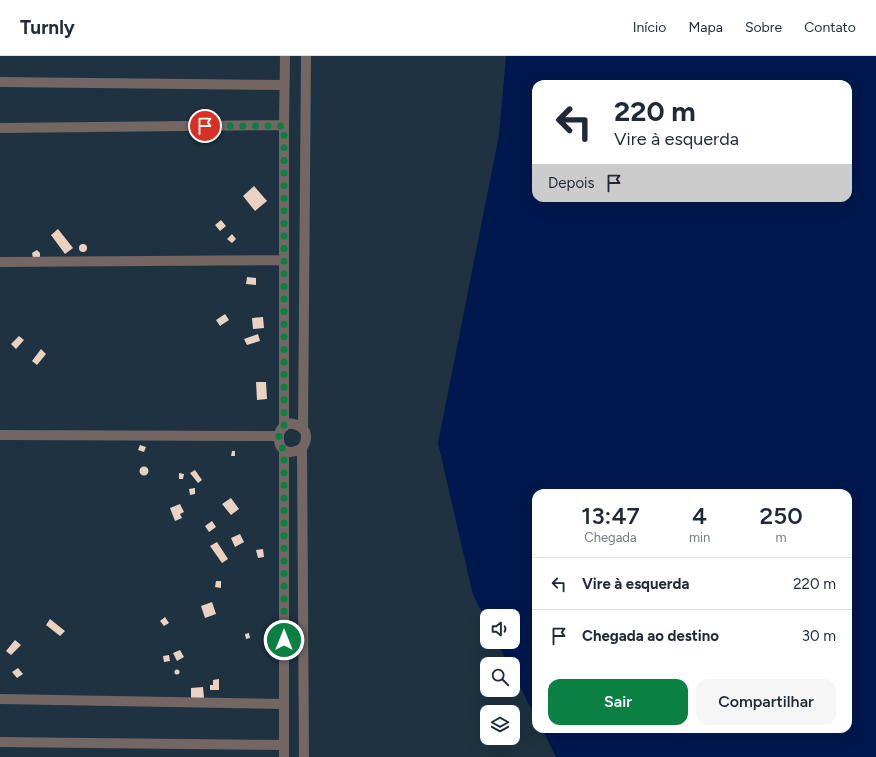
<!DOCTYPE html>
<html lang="pt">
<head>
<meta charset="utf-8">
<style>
  body { margin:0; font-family:Figtree,sans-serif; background:#f6f6f7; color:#1f2937; height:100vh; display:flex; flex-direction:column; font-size:15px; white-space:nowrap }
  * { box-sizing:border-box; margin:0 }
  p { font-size:13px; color:#747a83 }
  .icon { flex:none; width:22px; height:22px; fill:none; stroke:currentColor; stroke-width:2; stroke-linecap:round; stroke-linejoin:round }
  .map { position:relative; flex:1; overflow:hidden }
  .panel { position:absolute; left:532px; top:433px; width:320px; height:244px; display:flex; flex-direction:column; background:#fff; border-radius:12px; box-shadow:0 4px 16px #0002 }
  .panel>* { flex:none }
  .top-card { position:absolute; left:532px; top:24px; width:320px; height:122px; border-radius:12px; box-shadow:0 4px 16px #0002; background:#fff; color:#1f2937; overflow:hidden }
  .fabs { position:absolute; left:480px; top:553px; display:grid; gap:8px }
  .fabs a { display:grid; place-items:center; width:40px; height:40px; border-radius:8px; background:#fff; box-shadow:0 4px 16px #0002; font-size:20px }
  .pin { position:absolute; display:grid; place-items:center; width:34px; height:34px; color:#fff; margin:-17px; border:2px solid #fff; border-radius:50%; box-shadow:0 1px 4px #0007 }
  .me { position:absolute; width:44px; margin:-22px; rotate:0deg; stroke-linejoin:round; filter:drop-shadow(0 0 3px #0008) }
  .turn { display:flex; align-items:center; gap:14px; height:84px; padding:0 16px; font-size:18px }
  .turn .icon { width:52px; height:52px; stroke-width:2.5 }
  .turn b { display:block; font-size:28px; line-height:34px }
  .then { display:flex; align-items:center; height:38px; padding:0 16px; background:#0003; gap:8px; font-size:15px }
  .eta { display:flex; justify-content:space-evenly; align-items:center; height:68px; text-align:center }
  .eta b { font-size:24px; font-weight:600; line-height:28px }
  .action { display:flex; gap:8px; margin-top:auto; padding:8px 16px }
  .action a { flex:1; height:46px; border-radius:12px; background:#0b8043; color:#fff; font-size:16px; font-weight:600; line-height:46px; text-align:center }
  .action a+a { background:#f6f6f7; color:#1f2937 }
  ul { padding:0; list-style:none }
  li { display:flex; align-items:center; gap:12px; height:52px; padding:0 16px; border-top:1px solid #e0e1e3 }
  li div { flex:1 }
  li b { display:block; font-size:15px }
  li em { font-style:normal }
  header { display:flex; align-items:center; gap:24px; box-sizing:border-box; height:56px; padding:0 20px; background:#fff; border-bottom:1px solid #e0e1e3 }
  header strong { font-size:19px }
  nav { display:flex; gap:22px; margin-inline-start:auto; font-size:14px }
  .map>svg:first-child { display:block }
  .water { fill:#00184e; fill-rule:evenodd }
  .building { fill:#ebd2c0 }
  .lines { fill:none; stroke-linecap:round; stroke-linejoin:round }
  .minor { stroke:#736663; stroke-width:10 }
  .route { stroke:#0b8043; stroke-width:7; stroke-dasharray:0 12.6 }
</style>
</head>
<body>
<header>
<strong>Turnly</strong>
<nav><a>Início</a><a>Mapa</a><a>Sobre</a><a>Contato</a></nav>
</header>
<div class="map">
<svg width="876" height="701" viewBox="0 0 876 701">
  <rect width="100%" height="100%" fill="#1e3241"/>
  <path class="water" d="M506,0H876V701H556L542,673H848V437H536V662L513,617V608H508L497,586H513V560H487V566L473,539L438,387L499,79ZM536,28H848V142H536Z"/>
  <path class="building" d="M254,130L267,145L255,155L243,140Z
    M221,164L226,170L220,175L215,169Z
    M58,173L73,192L65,198L51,179Z
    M232,178L236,183L232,187L227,183Z
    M79 192a4 4 0 1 1 8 0a4 4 0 1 1-8 0Z
    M37,194L40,197V201L33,202L32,197Z
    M247,221L256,222V229L246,228Z
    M225,258L229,264L220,270L216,264Z
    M263,261L264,272L253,273L252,262Z
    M258,278L260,285L247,289L244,283Z
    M19,280L24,284L16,293L11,288Z
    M41,293L46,298L37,309L32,305Z
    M256,326H266L267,343L257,344Z
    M140,389L146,391L144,396L138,394Z
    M232,395H235V400H231Z
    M139.5 415a4.5 4.5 0 1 1 9 0a4.5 4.5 0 1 1-9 0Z
    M195,414L202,424L198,427L190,417Z
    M179,417L184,418L183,423H179Z
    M195,432V438L190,439L189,433Z
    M231,442L239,453L231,459L222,448Z
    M180,448L184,456L180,458L182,462L175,465L170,452Z
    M212,465L216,471L209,476L205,470Z
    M240,478L244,486L235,491L231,482Z
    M217,486L228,503L222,507L210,490Z
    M263,493L264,501L258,502L256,494Z
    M216,525H221V532L215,531Z
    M212,546L216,558L205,562L201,550Z
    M165,561L169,567L164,570L160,565Z
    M50,563L65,575L60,580L46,569Z
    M249,577L250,582L246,583L245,578Z
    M15,584L21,589L11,599L6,595Z
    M180,594L184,601L177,605L173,597Z
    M169,599L170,605L164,606L163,600Z
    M18,612L23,618L17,622L12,616Z
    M174.5 616a2.5 2.5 0 1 1 5 0a2.5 2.5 0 1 1-5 0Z
    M219,623V634H210V629H213V624Z
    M203,631L204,642L191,643V632Z"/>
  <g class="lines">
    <path class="minor" d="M0,26L284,29
      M0,72L284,69
      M0,206L284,204
      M284,371V69L285,0
      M303,373L306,0
      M0,379L278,380
      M302,392C272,410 272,359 297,369C308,373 308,384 302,392L304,701
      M0,643L284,648
      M0,686L284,689
      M284,701V394"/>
  </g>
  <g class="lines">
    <path class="route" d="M205,70H284V371C277,379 277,386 284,394V584"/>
  </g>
</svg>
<div class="fabs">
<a><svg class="icon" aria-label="sound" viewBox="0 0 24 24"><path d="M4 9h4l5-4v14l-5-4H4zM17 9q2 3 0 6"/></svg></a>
<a><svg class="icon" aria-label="search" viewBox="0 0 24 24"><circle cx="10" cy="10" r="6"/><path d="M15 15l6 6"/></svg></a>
<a><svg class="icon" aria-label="layers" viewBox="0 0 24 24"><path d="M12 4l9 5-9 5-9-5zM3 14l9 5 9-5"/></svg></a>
</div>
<div class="pin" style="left:205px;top:70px;background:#d93025"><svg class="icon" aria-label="arrive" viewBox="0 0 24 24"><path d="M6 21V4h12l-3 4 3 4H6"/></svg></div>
<svg class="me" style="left:284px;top:584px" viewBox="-20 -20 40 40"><circle r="17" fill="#0b8043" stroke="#fff" stroke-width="3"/><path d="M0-11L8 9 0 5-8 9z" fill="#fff"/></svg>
<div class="top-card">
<div class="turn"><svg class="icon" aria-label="left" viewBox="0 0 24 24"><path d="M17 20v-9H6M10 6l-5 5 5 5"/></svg><div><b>220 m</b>Vire à esquerda</div></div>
<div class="then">Depois<svg class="icon" aria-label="arrive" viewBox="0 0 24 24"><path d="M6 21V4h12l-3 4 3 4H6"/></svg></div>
</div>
<section class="panel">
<div class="eta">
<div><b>13:47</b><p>Chegada</p></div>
<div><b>4</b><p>min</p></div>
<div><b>250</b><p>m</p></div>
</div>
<ul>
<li><svg class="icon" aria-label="left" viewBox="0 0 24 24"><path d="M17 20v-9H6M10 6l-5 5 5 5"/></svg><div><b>Vire à esquerda</b></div><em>220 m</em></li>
<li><svg class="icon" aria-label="arrive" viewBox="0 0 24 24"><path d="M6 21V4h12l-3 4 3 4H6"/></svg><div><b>Chegada ao destino</b></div><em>30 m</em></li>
</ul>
<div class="action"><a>Sair</a><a>Compartilhar</a></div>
</section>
</div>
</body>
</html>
